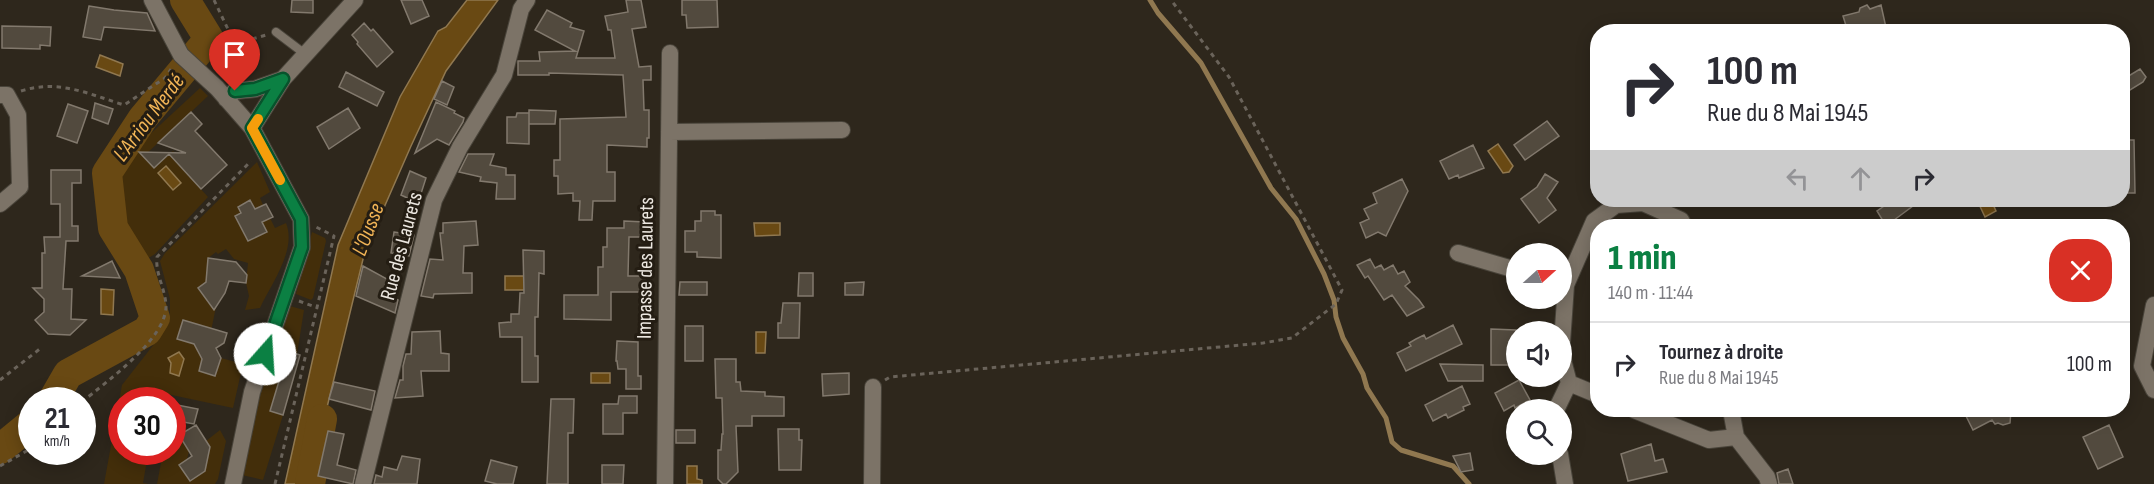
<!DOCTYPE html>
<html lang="fr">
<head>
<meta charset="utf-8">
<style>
  body { margin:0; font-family:"Sofia Sans Condensed",sans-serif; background:#f7f7f7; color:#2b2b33; height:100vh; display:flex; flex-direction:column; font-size:22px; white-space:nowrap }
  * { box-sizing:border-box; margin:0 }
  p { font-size:20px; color:#7c7c81 }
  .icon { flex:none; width:33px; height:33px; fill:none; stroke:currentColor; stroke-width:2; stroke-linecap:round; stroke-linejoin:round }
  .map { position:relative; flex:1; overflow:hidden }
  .side { position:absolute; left:1590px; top:219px; width:540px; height:198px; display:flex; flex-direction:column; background:#fff; border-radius:24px; box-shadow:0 3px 15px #0003 }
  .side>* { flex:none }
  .banner { position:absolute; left:1590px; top:24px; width:540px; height:183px; border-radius:24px; box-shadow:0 3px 15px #0003; background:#fff; color:#2b2b33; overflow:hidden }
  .needle { width:39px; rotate:69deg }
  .controls { position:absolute; left:1506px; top:243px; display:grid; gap:12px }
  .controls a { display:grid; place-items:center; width:66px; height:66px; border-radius:50%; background:#fff; box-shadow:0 3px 15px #0003; font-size:30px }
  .speed { position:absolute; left:18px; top:387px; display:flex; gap:12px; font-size:30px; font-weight:700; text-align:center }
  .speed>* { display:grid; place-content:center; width:78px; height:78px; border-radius:50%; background:#fff; box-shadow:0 3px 15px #0003; line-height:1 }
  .speed small { font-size:15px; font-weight:400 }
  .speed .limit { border:9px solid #d22; background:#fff; color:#111 }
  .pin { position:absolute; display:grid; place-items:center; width:51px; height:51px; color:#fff; margin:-62px -26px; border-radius:50% 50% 50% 0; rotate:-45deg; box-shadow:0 0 6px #0007 }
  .pin .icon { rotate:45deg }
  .me { position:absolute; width:66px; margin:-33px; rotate:19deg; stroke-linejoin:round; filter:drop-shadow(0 0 4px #0008) }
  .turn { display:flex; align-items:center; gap:21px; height:126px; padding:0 18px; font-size:27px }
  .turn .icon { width:78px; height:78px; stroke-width:2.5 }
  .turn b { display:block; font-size:42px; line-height:51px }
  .lanes { display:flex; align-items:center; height:57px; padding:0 18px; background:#0003; justify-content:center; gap:30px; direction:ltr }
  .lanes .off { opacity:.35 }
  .round { display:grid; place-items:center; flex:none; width:63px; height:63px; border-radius:24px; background:#f7f7f7 }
  .head { display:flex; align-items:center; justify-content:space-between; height:102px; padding:0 18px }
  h1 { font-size:36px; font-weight:800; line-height:45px; color:#0b8043 }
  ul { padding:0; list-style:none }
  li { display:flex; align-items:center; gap:18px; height:84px; padding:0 18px; border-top:2px solid #e1e1e2 }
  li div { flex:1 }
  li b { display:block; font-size:22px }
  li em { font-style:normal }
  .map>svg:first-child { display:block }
  .green { fill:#432e0a }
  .water { fill:#694913; stroke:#907850; stroke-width:1.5 }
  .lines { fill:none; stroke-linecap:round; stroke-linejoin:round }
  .stream { stroke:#907850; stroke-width:5 }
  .river { stroke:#694913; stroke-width:30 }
  .building { fill:#524a3e; stroke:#82796d; stroke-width:1.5 }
  .lane-casing { stroke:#49443a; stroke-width:10 }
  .street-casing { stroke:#49443a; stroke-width:18 }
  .path { stroke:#6a635a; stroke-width:3; stroke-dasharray:4.5 4.5; stroke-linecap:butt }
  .lane { stroke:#7c7367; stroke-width:8 }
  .street { stroke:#7c7367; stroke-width:16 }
  .route-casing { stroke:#07532c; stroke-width:15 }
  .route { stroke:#0b8043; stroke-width:10 }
  .slow { stroke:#f59e0b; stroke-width:10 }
  .labels { text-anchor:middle; stroke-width:6; stroke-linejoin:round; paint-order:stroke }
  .street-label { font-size:21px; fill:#ece7e0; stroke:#241d13 }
  .water-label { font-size:22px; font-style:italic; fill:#f1b456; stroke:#241d13 }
</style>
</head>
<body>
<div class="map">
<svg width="2154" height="484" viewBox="0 0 2154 484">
  <rect width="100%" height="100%" fill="#2e271c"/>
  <path class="green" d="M200,88L208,96L144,156L154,168L173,151L183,162L180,166L208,197L155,254L147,259L121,218L120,178L133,150Z
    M257,162L270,192L260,198L263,205L255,209L250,201L238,207L241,213L235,217L245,235L251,232H267L262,222L270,218L275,228L286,223C297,250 271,284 260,308L245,310L249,296L246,283L248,263L234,259L226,249L218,254L216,252L207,259L214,269L210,279L206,278V282L198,288L205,298L217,302L211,331L183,320L177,339L194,344L202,359L199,371L215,376L221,358L243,364L233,408L148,390L146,400H122V452H125L124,456L147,460L143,483L148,484H104L122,385L158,339L170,315V299L160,261L165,253Z
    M312,232L325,238L326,241L313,298L311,300L296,294Z
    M290,306L304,310L294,373L271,411L283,415L263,480L242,475L261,392Z
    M173,420L180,421L179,427L182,433L179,436L189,451L187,459L179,465L190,481L205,471L210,447L206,441L220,430L226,441L218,479L215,484H157L163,452H172Z"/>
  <path class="water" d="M467,0H498L446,71L411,146L365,251L311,473L312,484H285L338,245L400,97L438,31L446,27Z
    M100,55L123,64L120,76L96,67Z
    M1498,144L1513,166L1509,172L1503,173L1488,151Z
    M166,166L181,183L173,190L158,173Z
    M1977,200H1991L1996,211L1985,217Z
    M754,223H780V235L755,236Z
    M505,276H531L532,290H505Z
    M101,289L114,290L113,315L101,314Z
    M756,332H766L765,353H756Z
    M179,352L184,359L179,376L170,373L171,363L168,358Z
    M591,373H610V383H591Z
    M687,466H697V479L702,480V484H687Z"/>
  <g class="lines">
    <path class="stream" d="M1150,0L1158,13L1201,63L1271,188L1296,219L1324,274L1334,300L1336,317L1343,338L1363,374L1367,388L1386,418L1392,442L1401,450L1453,466L1469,484"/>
    <path class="river" d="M53,400L68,374L147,331L155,318L139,270L113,228L107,173L143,118L209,39L185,0
      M0,449L32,423
      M310,484L322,419"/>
  </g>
  <path class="building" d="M292,0H313V13L291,12Z
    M401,0H422L429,16L411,24Z
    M626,0H641L646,27L632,29L639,67L651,66V80H643L644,110H649V138H647V147L607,145V172H615V201H593L592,220H579L580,201H573V193L558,194V176H554V160H560V119L626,117L623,75L549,73V75H518V61H540L539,52L575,51L535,30L547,10L572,23L570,27L584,31L576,58H615L611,30H608L605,16L628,12Z
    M682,0H717L718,27L687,28L686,15H682Z
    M1867,5L1870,9L1881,5L1887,32H1848L1843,16L1859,12L1860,8Z
    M89,6L114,10L147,13L155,31L104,27L101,40L83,37Z
    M364,23L371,31L373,29L393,52L377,67L357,44L358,42L352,35Z
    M2,26L51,27L50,46L40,45V49L2,48Z
    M2140,69L2146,77L2143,82L2122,95V80Z
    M346,72L384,92L377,106L339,87Z
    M442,81L454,87L447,105L434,99Z
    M436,102L455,111L454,113L464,118L463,122L449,145L437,139L415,153Z
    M95,103L113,109L108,124L92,118Z
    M68,104L88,111L77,143L57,136Z
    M348,108L360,128L329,149L317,127Z
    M529,110L556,111L555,124H529Z
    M191,112L202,124L195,131L227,165L201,189L169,154L154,168L139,152L186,153L158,143Z
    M517,113H529V144L507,143V117H516Z
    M1547,121L1559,136L1525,160L1514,145Z
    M2122,140H2134L2135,193H2122Z
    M1473,145L1484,168L1459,178L1458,175L1449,179L1440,161Z
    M468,154H494L490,165L506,168V175H515V199H496L497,183L480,181L481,177L459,172Z
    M51,170H81V183H72V226H78V241H66L63,289H72L71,319L86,320L70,335L48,334L35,320L44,312V299L33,288H42V253H45L44,237H60V204H51Z
    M410,171L426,178L418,203L401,195Z
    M1545,174L1558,182L1547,198L1556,210L1539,223L1521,199L1537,187Z
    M1402,179L1408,191L1386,236L1378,232L1366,238L1360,223L1369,219L1364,209L1377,203L1373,193Z
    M250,200L255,209L266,204L273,217L262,222L267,232L248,241L235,216L241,213L238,207Z
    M1893,200H1921L1886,226L1877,211Z
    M701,211H715V215H721V258L697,257V252H685V231H695V221H701Z
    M476,221L478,245L464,246L463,273H472V293L434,294L433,298L421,296L430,259L443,260L440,233H443V223Z
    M624,221L645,222V237H629L628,276H645V292H611V320L564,319V295H598V267H603V247H607V228H624Z
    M394,232L414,235L409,256L391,253Z
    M523,250L544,251V274L539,273L538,317H535V356H538V382H522V337H500L499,323L511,322V314H519L520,293H524Z
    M208,258L236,262L247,275L246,283L229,281L225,293L214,310L198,288L206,282Z
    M1370,259L1375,268L1381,265L1384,270L1393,265L1398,274L1404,271L1410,282L1405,286L1419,300L1424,307L1407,316L1392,295L1384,300L1368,276L1365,278L1357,265Z
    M112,261L120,278L82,276Z
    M363,266L387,279L383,293L398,300L395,313L356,296Z
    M799,273H813V296H798Z
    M680,282H707V295H679Z
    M864,282L863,295H845V283Z
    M783,303H800L799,338H778V323H781Z
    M183,320L227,333L224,343L216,348L221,358L215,376L199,371L202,359L194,344L177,339Z
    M1453,325L1462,344L1406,371L1397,353L1411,346L1409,343L1416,339L1424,335L1426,339Z
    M685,326H703V361H685Z
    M1491,329L1516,330V365H1491Z
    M440,331L441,353L449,354V371H421L423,396L395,398L400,380H403V366L406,354H411L412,332Z
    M617,341L638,342V376H641V389H626V369H618L617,361H616Z
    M288,351L300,355L283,415L270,411Z
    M715,359H736V382H740L741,391L765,392V396L784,397V416H752V426H736L738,472L726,484H723L718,479V450H721L722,434H723L722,398H716Z
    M1440,364L1483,365V381H1448Z
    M849,373V394L823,396L822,374Z
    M1519,380L1530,400L1515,408L1514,405L1504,411L1495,393Z
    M334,382L375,391L371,410L329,399Z
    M1462,386L1470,404L1463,407L1464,410L1448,418L1446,414L1433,421L1425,405Z
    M619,396H637V413H623V434H603V404H618Z
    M551,399H574L573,433H568V484H547Z
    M172,404L198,409L194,424L172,420Z
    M1963,410H2014L2011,411L2010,423L2003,425L1998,423L1995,424L1992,420L1973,430Z
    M196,425L210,447L205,471L190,481L179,465L192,456L179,435Z
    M2109,425L2123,457L2098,469L2083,437Z
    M778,429H799V440H802L801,470H779Z
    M676,430H695V443H676Z
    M328,431L344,434L337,465L356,470L353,484L318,476Z
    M1651,444L1655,461L1663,459L1667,472L1628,481L1621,454Z
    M1470,453L1473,470L1461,472L1453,456Z
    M402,456L420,459L417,484H374L376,475L382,477L384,467L397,470Z
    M491,460L517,467L513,484H497L485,481Z
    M602,465H624L623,484H602Z
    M1788,469L1793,484H1779L1777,473Z"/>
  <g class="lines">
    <defs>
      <path id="lane" d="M276,32L305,54"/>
      <path id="street" d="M152,0L181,55L217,88L252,128L301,219L302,247L252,392L233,484
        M0,95H7L18,115L20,187L0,204
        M226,99L235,91L255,89L283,79
        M252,128L283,79L355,0
        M669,132L842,130
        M1458,253L1516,270
        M2154,305L2142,366L2154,390
        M1562,343L1566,285L1594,221L1616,205L1643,203L1681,220L1684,226
        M1562,356L1569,383L1598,395
        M1556,410L1569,383
        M1634,410L1709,440L1736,437
        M1731,410L1736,437L1767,477L1769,484
        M1560,454L1565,484
        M363,484L434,200L460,147L504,75L521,9L527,0
        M665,484L670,53
        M872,484L873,387"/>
    </defs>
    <use href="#lane" class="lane-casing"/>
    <use href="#street" class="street-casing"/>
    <path class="path" d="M214,0L235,44L223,72
      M235,44L266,35
      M21,91C58,79 89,94 124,105L165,78L171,69
      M299,301L318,308
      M0,380L41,348
      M885,380L890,377L1263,343L1292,338L1336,304L1342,290L1229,77L1171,0
      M82,402C107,381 165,340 166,307C166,290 155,274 157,257L251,161
      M0,466L32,448
      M275,484L334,236L316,227"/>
    <use href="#lane" class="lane"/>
    <use href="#street" class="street"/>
  </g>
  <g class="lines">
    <defs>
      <path id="route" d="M235,91L255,89L283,79L252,128L301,219L302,247L265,354"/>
    </defs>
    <use href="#route" class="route-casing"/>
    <use href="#route" class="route"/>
    <path class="slow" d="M258,119L252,128L280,180"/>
  </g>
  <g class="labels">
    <g class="street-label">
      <text transform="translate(401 246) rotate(-75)" y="7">Rue des Laurets</text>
      <text transform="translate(645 268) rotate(-89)" y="7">Impasse des Laurets</text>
    </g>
    <g class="water-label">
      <text transform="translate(148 117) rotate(-53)" y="8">L'Arriou Merdé</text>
      <text transform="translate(367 229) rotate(-69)" y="8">L'Ousse</text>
    </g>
  </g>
</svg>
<div class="controls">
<a><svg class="needle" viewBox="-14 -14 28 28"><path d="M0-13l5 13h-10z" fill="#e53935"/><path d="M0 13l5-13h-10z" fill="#7c7c81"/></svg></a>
<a><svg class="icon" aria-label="sound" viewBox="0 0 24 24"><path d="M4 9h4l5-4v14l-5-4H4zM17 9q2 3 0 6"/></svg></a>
<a><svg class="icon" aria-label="search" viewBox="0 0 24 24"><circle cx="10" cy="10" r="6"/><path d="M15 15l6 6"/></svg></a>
</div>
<div class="speed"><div>21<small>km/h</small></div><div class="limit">30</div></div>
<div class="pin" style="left:235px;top:91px;background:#d93025"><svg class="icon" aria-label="arrive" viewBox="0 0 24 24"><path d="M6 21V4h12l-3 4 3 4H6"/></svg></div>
<svg class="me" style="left:265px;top:354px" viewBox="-20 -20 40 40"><circle r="19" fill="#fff"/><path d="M0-13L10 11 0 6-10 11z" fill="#0b8043"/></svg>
<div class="banner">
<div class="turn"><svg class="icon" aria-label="right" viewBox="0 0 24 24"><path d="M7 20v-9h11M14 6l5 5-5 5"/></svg><div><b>100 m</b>Rue du 8 Mai 1945</div></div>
<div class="lanes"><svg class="icon off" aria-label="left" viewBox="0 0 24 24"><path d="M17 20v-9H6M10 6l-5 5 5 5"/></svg><svg class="icon off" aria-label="ahead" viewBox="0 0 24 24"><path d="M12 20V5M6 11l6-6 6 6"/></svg><svg class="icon" aria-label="right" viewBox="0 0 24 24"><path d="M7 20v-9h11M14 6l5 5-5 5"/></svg></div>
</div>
<section class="side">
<div class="head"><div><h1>1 min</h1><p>140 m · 11:44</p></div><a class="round" style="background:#d93025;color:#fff"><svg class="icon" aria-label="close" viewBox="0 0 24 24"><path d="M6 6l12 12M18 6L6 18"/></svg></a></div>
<ul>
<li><svg class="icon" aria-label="right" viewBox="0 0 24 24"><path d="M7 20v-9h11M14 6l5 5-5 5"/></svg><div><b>Tournez à droite</b><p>Rue du 8 Mai 1945</p></div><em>100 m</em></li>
</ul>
</section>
</div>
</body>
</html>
